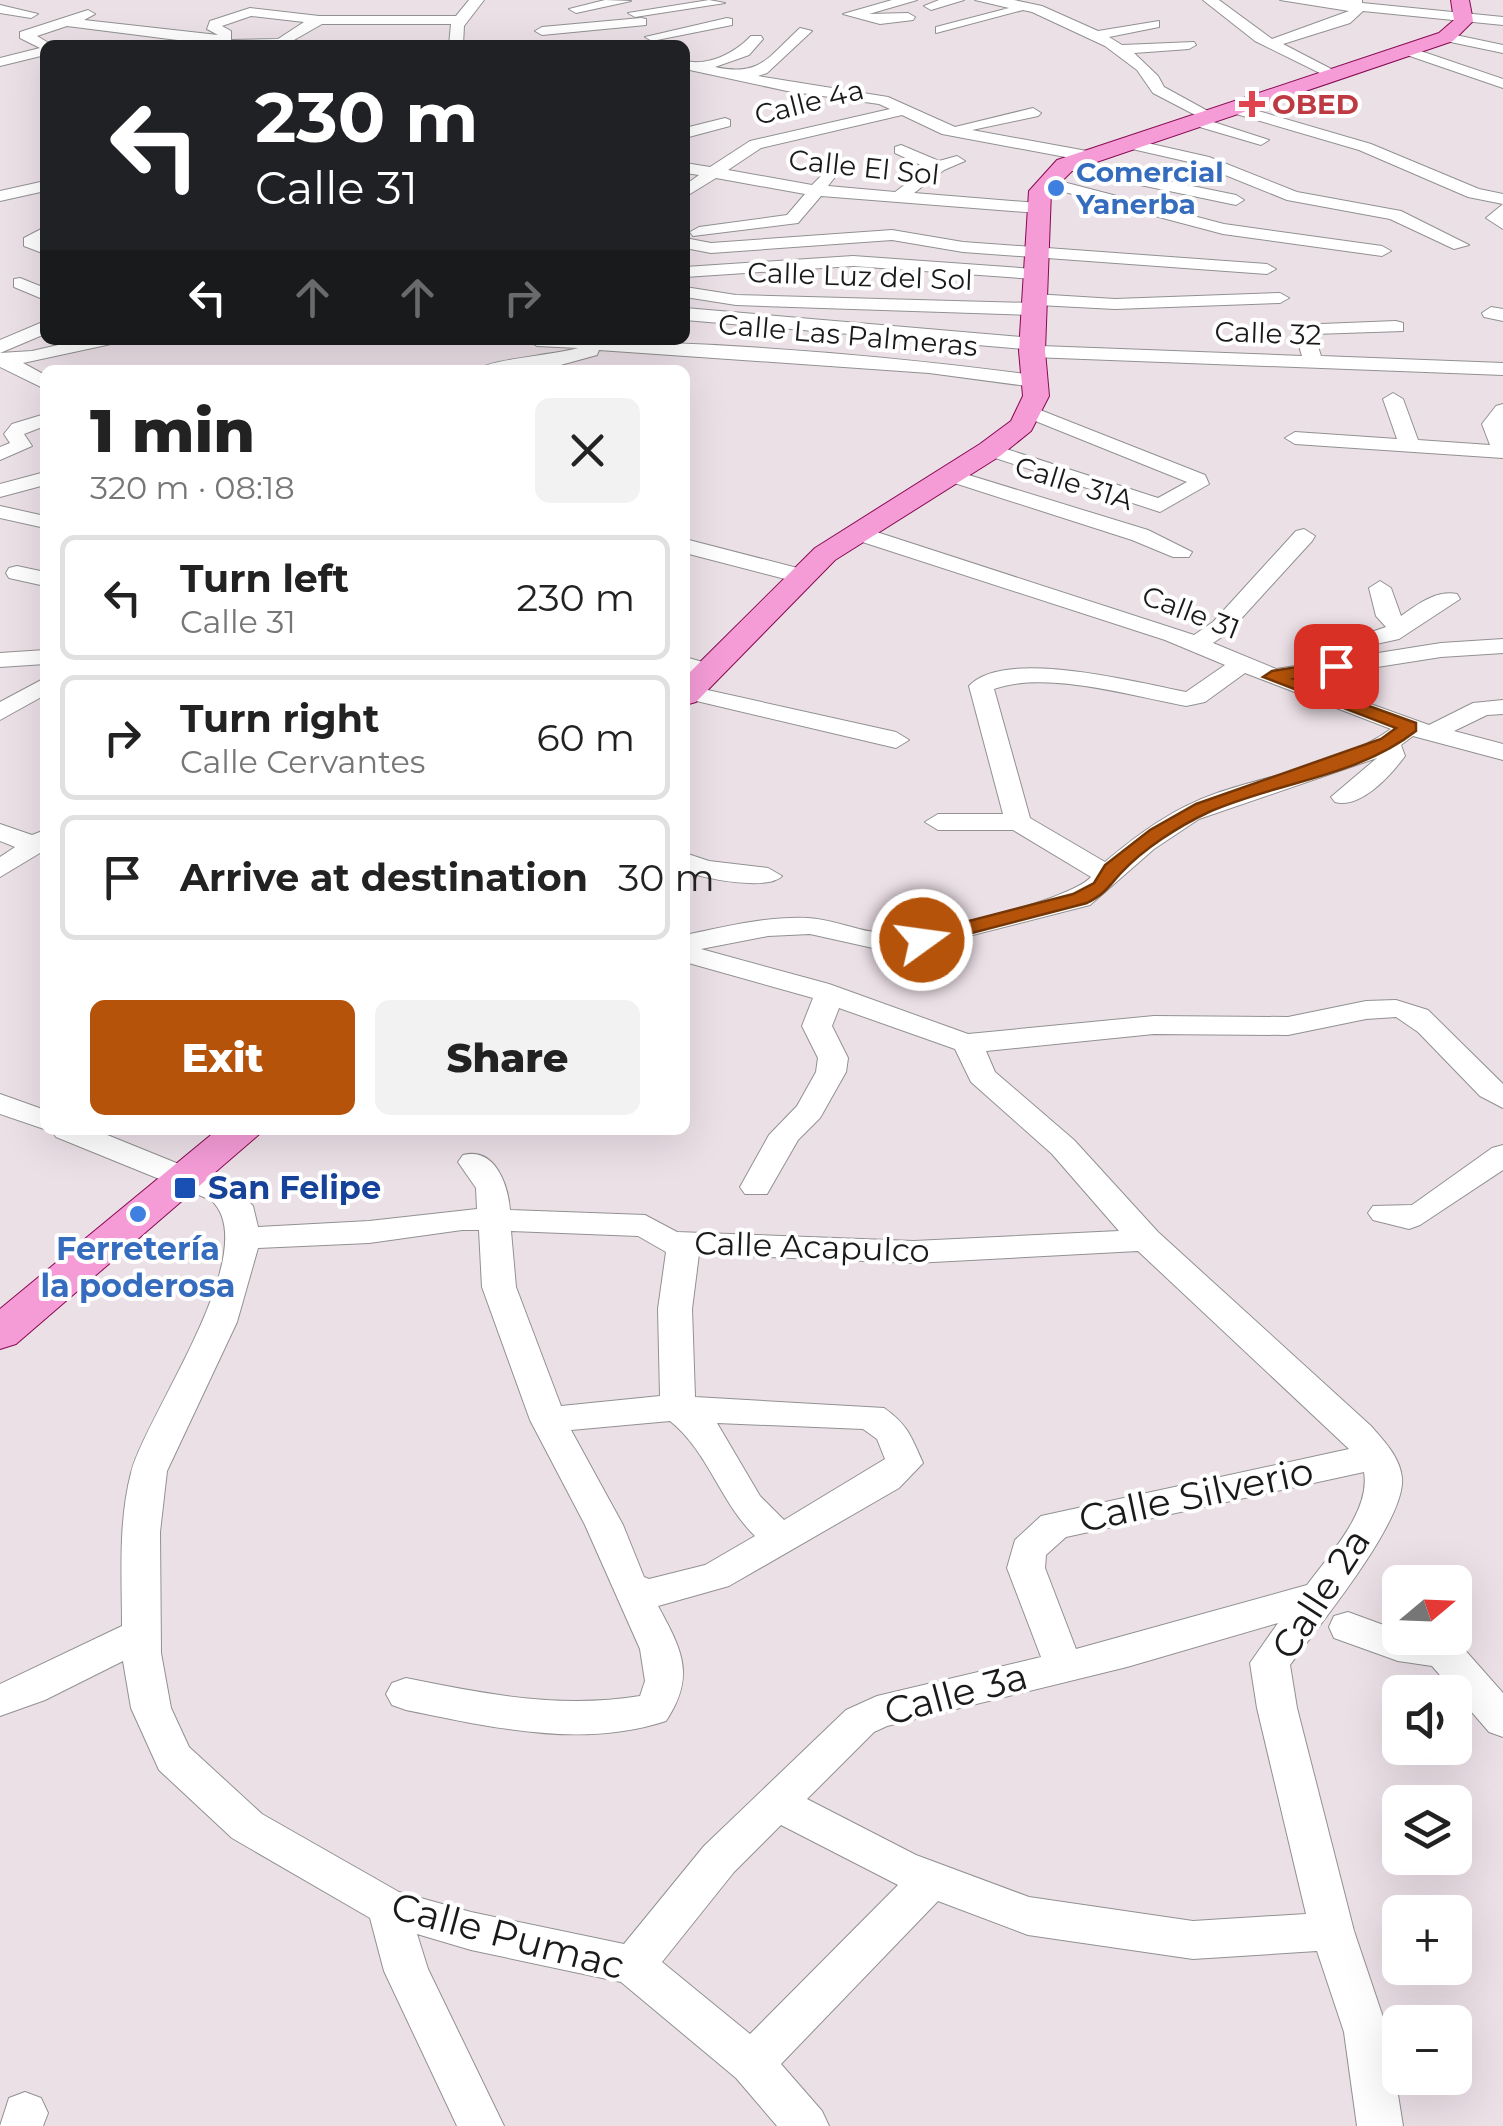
<!DOCTYPE html>
<html lang="en">
<head>
<meta charset="utf-8">
<style>
  body { margin:0; font-family:Montserrat,sans-serif; background:#f2f2f2; color:#222; height:100vh; display:flex; flex-direction:column; font-size:38px; white-space:nowrap }
  * { box-sizing:border-box; margin:0 }
  p { font-size:32px; color:#767676 }
  .icon { flex:none; width:55px; height:55px; fill:none; stroke:currentColor; stroke-width:2; stroke-linecap:round; stroke-linejoin:round }
  .map { position:relative; flex:1; overflow:hidden }
  .side { position:absolute; left:40px; top:365px; width:650px; height:770px; display:flex; flex-direction:column; background:#fff; border-radius:15px; box-shadow:0 10px 40px #0002 }
  .side>* { flex:none }
  .hud { position:absolute; left:40px; top:40px; width:650px; height:305px; border-radius:15px; box-shadow:0 10px 40px #0002; background:#202124; color:#fff; overflow:hidden }
  .needle { width:65px; rotate:71deg }
  .controls { position:absolute; left:1382px; top:1565px; display:grid; gap:20px }
  .controls a { display:grid; place-items:center; width:90px; height:90px; border-radius:15px; background:#fff; box-shadow:0 10px 40px #0002; font-size:50px }
  .pin { position:absolute; display:grid; place-items:center; width:85px; height:85px; color:#fff; margin:-42px; border-radius:20px; box-shadow:0 5px 15px #0006 }
  .me { position:absolute; width:110px; margin:-55px; rotate:76deg; stroke-linejoin:round; filter:drop-shadow(0 0 8px #0008) }
  .turn { display:flex; align-items:center; gap:35px; height:210px; padding:0 50px; font-size:45px }
  .turn .icon { width:130px; height:130px; stroke-width:2.5 }
  .turn b { display:block; font-size:70px; line-height:85px }
  .lanes { display:flex; align-items:center; height:95px; padding:0 50px; background:#0003; justify-content:center; gap:50px; direction:ltr }
  .lanes .off { opacity:.35 }
  .round { display:grid; place-items:center; flex:none; width:105px; height:105px; border-radius:15px; background:#f2f2f2 }
  .summary { display:flex; align-items:center; justify-content:space-between; height:170px; padding:0 50px }
  h1 { font-size:60px; font-weight:800; line-height:75px }
  .button { display:flex; gap:20px; margin-top:auto; padding:20px 50px }
  .button a { flex:1; height:115px; border-radius:15px; background:#b45309; color:#fff; font-size:40px; font-weight:800; line-height:115px; text-align:center }
  .button a+a { background:#f2f2f2; color:#222 }
  ul { padding:0; list-style:none }
  li { display:flex; align-items:center; gap:30px; height:125px; margin:0 20px 15px; padding:0 30px; border:5px solid #e0e0e0; border-radius:15px }
  li div { flex:1 }
  li b { display:block; font-size:38px }
  li em { font-style:normal }
  .map>svg:first-child { display:block }
  .lines { fill:none; stroke-linecap:round; stroke-linejoin:round }
  .minor-casing { stroke:#919191; stroke-width:2 }
  .major-casing { stroke:#870a51; stroke-width:2 }
  .minor { fill:#fff; fill-rule:evenodd }
  .major { fill:#f59cd7; fill-rule:evenodd }
  .route { fill:#b45309; stroke:#753606; stroke-width:2.5 }
  .health-dot { fill:#e0444e; stroke:#fff; stroke-width:4 }
  .shop-dot { fill:#3f7fe0; stroke:#fff; stroke-width:4 }
  .transit-dot { fill:#1a4fb4; stroke:#fff; stroke-width:4 }
  .labels { text-anchor:middle; stroke-width:8; stroke-linejoin:round; paint-order:stroke }
  .far-street-label { font-size:28px; fill:#1a1a1a; stroke:#fff }
  .far-health-label { font-size:28px; font-weight:bold; fill:#be3a42; stroke:#fff; text-anchor:start }
  .far-shop-label { font-size:28px; font-weight:bold; fill:#366cbe; stroke:#fff; text-anchor:start }
  .transit-label { font-size:32px; font-weight:bold; fill:#164399; stroke:#fff; text-anchor:start }
  .street-label { font-size:32px; fill:#1a1a1a; stroke:#fff }
  .shop-label { font-size:32px; font-weight:bold; fill:#366cbe; stroke:#fff }
  .near-street-label { font-size:38px; fill:#1a1a1a; stroke:#fff }
</style>
</head>
<body>
<div class="map">
<svg width="1503" height="2126" viewBox="0 0 1503 2126">
  <rect width="100%" height="100%" fill="#ece0e7"/>
  <g class="lines">
    <defs>
      <path id="minor" d="M469,0H484L464,26L463,45H449L451,24H322L294,40L312,45H217L67,26L37,36L52,45H45V55L0,66V58L40,48L20,38V32L88,10L95,14L84,20L218,35L207,29L210,21L250,8L319,16H456ZM251,16L304,22L278,39L231,40V31L222,26Z
        M605,0L631,1L576,13L569,9Z
        M709,0L725,3L635,17L628,13Z
        M892,0H917L869,14L908,13L915,17L913,20L880,24L843,14Z
        M939,0H964L931,10L924,6Z
        M975,0H1014L1042,6L1098,31L1159,21V27L1109,37L1122,45L1194,42L1196,45L1189,49L1134,53L1158,76L1164,87L1215,115L1204,119L1269,140L1261,145L1186,123V117L1201,118L1153,93L1137,70L1105,46L1032,12L1023,10L936,33V27L1009,8Z
        M1203,0H1219L1272,39L1349,11L1280,0H1362V3L1503,17V25L1363,11L1350,23L1283,44L1337,72V78L1332,79L1255,41Z
        M0,5L38,14L31,18L0,13Z
        M641,18L646,19V25L542,35L535,31L542,27Z
        M727,18L732,19V25L652,41L645,37Z
        M800,28L812,31L767,73L758,76L888,97L955,127L1033,108L1041,113L1038,116L972,130L1087,151L1095,156L1087,161L942,134L902,115L761,148L728,170L812,185L834,163L842,168L828,186L895,192L927,168L895,153V147L901,145L939,161L957,156L965,161L944,170L914,193L1038,203L1046,208L1038,213L821,196L798,223L693,236L690,232L699,227L787,215L805,194L716,178L685,197V185L699,175L685,173V163L710,167L750,141L890,109L879,104L787,91L685,69V61C708,66 734,54 751,36H761L763,39L749,55L715,67C761,77 768,57 800,28Z
        M1446,33L1503,45V53L1441,40V34Z
        M1406,46L1503,79V88L1401,53L1399,50Z
        M1231,103L1371,144L1479,189L1503,194V229L1486,218L1503,204L1468,197L1359,150L1226,111V105Z
        M725,118L730,120V126L685,138V128Z
        M1125,138L1209,157L1297,192L1401,211L1469,245L1454,249L1390,219L1287,200L1198,164L1119,146L1117,143Z
        M1065,160L1236,195L1244,200L1236,205L1059,168L1057,165Z
        M1048,178L1224,224L1382,246L1391,251L1382,256L1223,234L1042,186V180Z
        M45,181V191L0,201V191Z
        M45,227V254L24,246V238Z
        M892,230L963,242L1267,264L1276,269L1267,274L963,252L892,240L711,253L685,248V238L711,243Z
        M853,256L1034,269L1043,274L1034,279L853,266L685,277V267Z
        M20,278L45,288V300L14,287V279Z
        M685,287L736,295L1030,303L1025,299L1034,294L1115,299L1280,293L1289,298L1280,303L1115,309L1038,305L1042,309L1033,315L736,305L685,297Z
        M1491,307L1503,309V321L1484,317L1482,313Z
        M685,308L1033,338L1040,340L1041,346L1302,356L1294,329L1296,325L1396,321L1403,323V331L1314,334L1321,356L1503,363V375L1032,357L1025,355L1024,349L685,320Z
        M45,321V334L0,353V340Z
        M80,340H113L111,344L23,363L45,375V389L0,367V353L32,351Z
        M528,340C696,340 867,353 1034,375L1044,381L1034,387L929,373L599,350L597,355L546,369L483,367C492,360 558,354 578,348L537,346Z
        M1393,393L1403,399L1418,440L1490,445L1482,424L1496,406L1503,404V458L1295,444L1285,438L1295,432L1397,439L1383,399Z
        M1030,406L1205,475L1209,484L1160,512L983,454L980,450L983,446H997L1158,498L1187,482L1023,416L1020,412Z
        M45,414V426L24,434L32,446L0,460V447L10,443L4,434L12,424Z
        M949,469L1148,530L1192,552L1189,557H1173L1132,540L942,479L939,475L942,471Z
        M45,472V485L0,497V484Z
        M0,506L45,516V528L0,518Z
        M855,525L1194,635L1213,622L1296,531L1304,529L1315,536L1312,541L1229,632L1213,643L1276,669L1327,661L1337,644L1386,627L1376,616L1369,588L1380,581L1391,588L1401,616C1418,604 1436,590 1457,594L1460,599L1399,639L1367,646L1353,657L1441,643L1503,639V653L1441,657L1301,679L1429,725L1473,703L1503,700V714L1487,715L1454,731L1503,744V760L1413,736L1401,745L1405,756C1391,775 1361,809 1335,802L1331,797L1377,758L1199,819L1154,849L1090,905L922,948L882,950L810,934L768,936L701,949L829,984L968,1034L1154,1016L1288,1017L1366,1001L1396,1000L1428,1010L1503,1084V1108L1480,1096L1418,1032L1396,1017L1366,1019L1288,1035L1154,1034L986,1051L995,1072L1074,1140L1158,1232L1371,1426C1384,1441 1400,1457 1402,1478C1406,1521 1316,1629 1290,1665L1297,1708L1354,1931L1388,2032L1403,2126H1357L1344,2032L1317,1951L1193,1959L1028,1935L938,1901L781,2064L822,2111L829,2126H777L736,2078L621,1982L471,1950L417,1934L428,1969L504,2126H457L384,1971L370,1918L232,1838L159,1770L131,1708L123,1661L45,1700L0,1716V1684L122,1626C122,1576 118,1523 131,1473C145,1416 266,1249 211,1200L56,1137L51,1130H95L233,1186L253,1206L258,1227L369,1221L477,1209L476,1188L458,1162L463,1155C495,1147 508,1184 510,1210L645,1215L677,1232L914,1241L1119,1231L1052,1154L971,1082L955,1049L839,1008L832,1026L848,1058L846,1072L820,1118L798,1140L767,1194H745L740,1187L769,1135L797,1106L816,1072L818,1058L802,1026L813,998L685,962V935C725,927 767,916 808,918C834,919 858,932 884,933C921,935 1068,902 1091,877L1013,830H938L925,822L938,814H1003L969,686C1004,647 1139,683 1186,692L1225,665L1165,640L847,537L844,532ZM1245,673L1391,729C1339,766 1275,773 1217,793C1174,808 1139,833 1105,862L1030,818L994,689C1046,670 1132,696 1186,706L1205,702ZM462,1230H479L482,1287L530,1420L585,1525L640,1649L645,1681L640,1696C560,1709 484,1694 406,1678L392,1683L386,1694L392,1705L406,1710C490,1727 581,1749 666,1721C696,1676 682,1650 658,1606L729,1586L899,1488L923,1463C911,1436 908,1425 884,1408L695,1397L692,1309L699,1254L914,1263L1138,1251L1349,1449L1041,1516L1015,1540L1007,1568L1041,1657L877,1696L846,1710L704,1846L624,1944L471,1912L399,1892L262,1814L189,1747L171,1708L161,1653L160,1532L167,1471L237,1322L258,1248L369,1243ZM511,1231L638,1236L666,1252L658,1309L660,1396L561,1406L516,1287ZM670,1421C708,1451 720,1502 755,1536L705,1565L649,1579L644,1577L623,1525L571,1430ZM717,1423L863,1429L877,1439L885,1459L784,1520L760,1496ZM1364,1472C1371,1511 1329,1555 1307,1585L1076,1649L1045,1568L1046,1555L1066,1537ZM1278,1623L1250,1663L1257,1708L1306,1914L1193,1921L1029,1897L916,1855L807,1799L874,1732L887,1726L1127,1667ZM781,1825L898,1885L750,2034L662,1962L734,1872Z
        M685,539L809,571L812,576L801,583L685,553Z
        M17,566L45,572V586L9,578L6,573L9,568Z
        M45,650V664L0,667V653Z
        M685,657L717,666L721,671L709,678L685,672Z
        M45,678V695L0,720V702Z
        M685,685L896,732L909,740L896,748L688,699Z
        M0,824L32,835L45,830V850L0,877V857L15,847L0,841Z
        M685,853L709,861L768,868L782,876C768,891 704,879 685,871Z
        M0,1094L45,1110L47,1130L0,1114Z
        M1503,1145V1170L1420,1225L1409,1229L1373,1220L1368,1213L1373,1206L1412,1205L1492,1148Z
        M1348,1612L1400,1631V1638L1457,1641L1503,1693V1737L1489,1732L1432,1666L1398,1661L1334,1638L1329,1627L1334,1616Z
        M25,2092L41,2098L48,2113L43,2126H0L9,2098Z"/>
      <path id="major" d="M1451,0H1469L1473,21L1453,41L1073,170L1051,192L1045,351L1049,396L1031,431L1000,456L835,560L696,702L685,705V677L815,548L980,444L1011,421L1023,396L1019,351L1029,191L1057,160L1439,33L1454,20Z
        M217,1130H264L16,1344L0,1349V1309Z"/>
    </defs>
    <use href="#minor" class="minor-casing"/>
    <use href="#major" class="major-casing"/>
    <use href="#minor" class="minor"/>
    <use href="#major" class="major"/>
  </g>
  <path class="route" d="M1336,661L1343,663V670L1294,679L1416,723V731C1357,777 1277,782 1209,812C1179,826 1143,849 1121,873C1107,888 1106,893 1087,903L922,946L912,940L915,935L1073,894L1094,883L1105,865L1150,830L1196,804L1381,739L1396,728L1263,677L1272,671Z"/>
  <path class="health-dot" d="M1247 89h10v10h10v10h-10v10h-10v-10h-10v-10h10z"/>
  <g class="shop-dot">
    <circle cx="1056" cy="188" r="10"/>
    <circle cx="138" cy="1214" r="10"/>
  </g>
  <rect class="transit-dot" x="173" y="1176" width="24" height="24" rx="5"/>
  <g class="labels">
    <g class="far-street-label">
      <text transform="translate(809 102) rotate(-14)" y="10">Calle 4a</text>
      <text transform="translate(864 167) rotate(6)" y="10">Calle El Sol</text>
      <text transform="translate(860 276) rotate(2)" y="10">Calle Luz del Sol</text>
      <text transform="translate(1268 333) rotate(2)" y="10">Calle 32</text>
      <text transform="translate(848 335) rotate(5)" y="10">Calle Las Palmeras</text>
      <text transform="translate(1074 483) rotate(17)" y="10">Calle 31A</text>
      <text transform="translate(1191 612) rotate(21)" y="10">Calle 31</text>
    </g>
    <g class="far-health-label">
      <text x="1272" y="114">OBED</text>
    </g>
    <g class="far-shop-label">
      <text x="1076" y="182">Comercial<tspan x="1076" dy="32">Yanerba</tspan></text>
    </g>
    <g class="transit-label">
      <text x="208" y="1199">San Felipe</text>
    </g>
    <g class="street-label">
      <text transform="translate(812 1247) rotate(2)" y="11">Calle Acapulco</text>
    </g>
    <g class="shop-label">
      <text x="138" y="1260">Ferretería<tspan x="138" dy="37">la poderosa</tspan></text>
    </g>
    <g class="near-street-label">
      <text transform="translate(1196 1495) rotate(-12)" y="13">Calle Silverio</text>
      <text transform="translate(1321 1594) rotate(-57)" y="13">Calle 2a</text>
      <text transform="translate(956 1694) rotate(-15)" y="13">Calle 3a</text>
      <text transform="translate(508 1936) rotate(15)" y="13">Calle Pumac</text>
    </g>
  </g>
</svg>
<div class="controls">
<a><svg class="needle" viewBox="-14 -14 28 28"><path d="M0-13l5 13h-10z" fill="#e53935"/><path d="M0 13l5-13h-10z" fill="#767676"/></svg></a>
<a><svg class="icon" aria-label="sound" viewBox="0 0 24 24"><path d="M4 9h4l5-4v14l-5-4H4zM17 9q2 3 0 6"/></svg></a>
<a><svg class="icon" aria-label="layers" viewBox="0 0 24 24"><path d="M12 4l9 5-9 5-9-5zM3 14l9 5 9-5"/></svg></a>
<a>+</a>
<a>−</a>
</div>
<div class="pin" style="left:1336px;top:666px;background:#d93025"><svg class="icon" aria-label="arrive" viewBox="0 0 24 24"><path d="M6 21V4h12l-3 4 3 4H6"/></svg></div>
<svg class="me" style="left:922px;top:940px" viewBox="-20 -20 40 40"><circle r="17" fill="#b45309" stroke="#fff" stroke-width="3"/><path d="M0-11L8 9 0 5-8 9z" fill="#fff"/></svg>
<div class="hud">
<div class="turn"><svg class="icon" aria-label="left" viewBox="0 0 24 24"><path d="M17 20v-9H6M10 6l-5 5 5 5"/></svg><div><b>230 m</b>Calle 31</div></div>
<div class="lanes"><svg class="icon" aria-label="left" viewBox="0 0 24 24"><path d="M17 20v-9H6M10 6l-5 5 5 5"/></svg><svg class="icon off" aria-label="ahead" viewBox="0 0 24 24"><path d="M12 20V5M6 11l6-6 6 6"/></svg><svg class="icon off" aria-label="ahead" viewBox="0 0 24 24"><path d="M12 20V5M6 11l6-6 6 6"/></svg><svg class="icon off" aria-label="right" viewBox="0 0 24 24"><path d="M7 20v-9h11M14 6l5 5-5 5"/></svg></div>
</div>
<section class="side">
<div class="summary"><div><h1>1 min</h1><p>320 m · 08:18</p></div><a class="round"><svg class="icon" aria-label="close" viewBox="0 0 24 24"><path d="M6 6l12 12M18 6L6 18"/></svg></a></div>
<ul>
<li><svg class="icon" aria-label="left" viewBox="0 0 24 24"><path d="M17 20v-9H6M10 6l-5 5 5 5"/></svg><div><b>Turn left</b><p>Calle 31</p></div><em>230 m</em></li>
<li><svg class="icon" aria-label="right" viewBox="0 0 24 24"><path d="M7 20v-9h11M14 6l5 5-5 5"/></svg><div><b>Turn right</b><p>Calle Cervantes</p></div><em>60 m</em></li>
<li><svg class="icon" aria-label="arrive" viewBox="0 0 24 24"><path d="M6 21V4h12l-3 4 3 4H6"/></svg><div><b>Arrive at destination</b></div><em>30 m</em></li>
</ul>
<div class="button"><a>Exit</a><a>Share</a></div>
</section>
</div>
</body>
</html>
